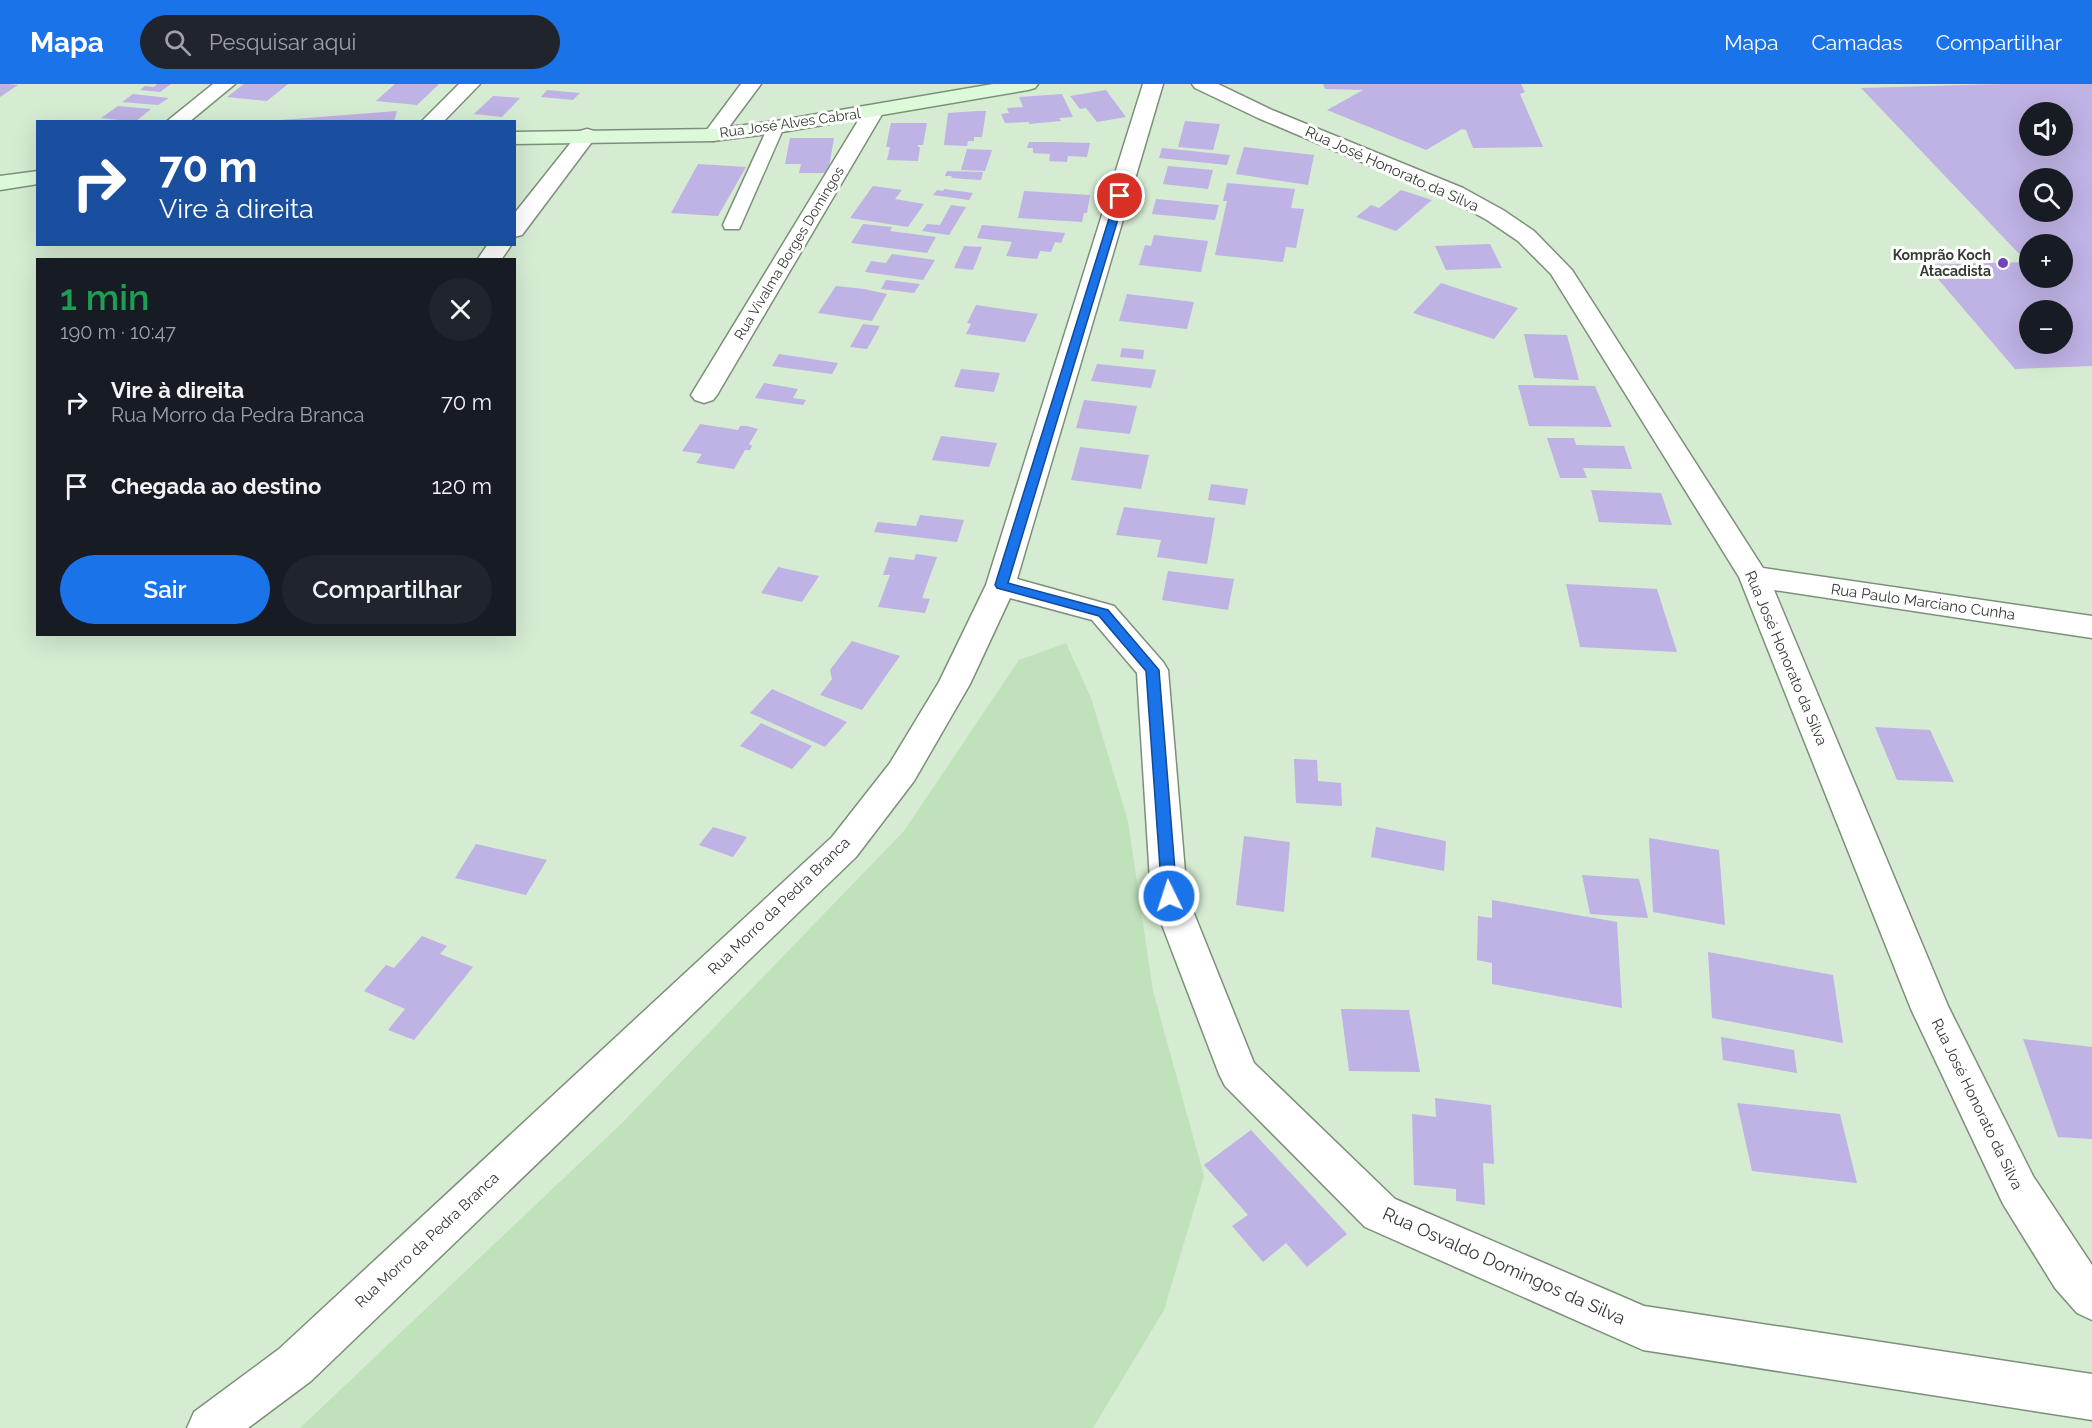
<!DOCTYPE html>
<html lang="pt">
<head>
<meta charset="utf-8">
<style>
  body { margin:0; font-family:Raleway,sans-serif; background:#20242c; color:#f1f3f6; height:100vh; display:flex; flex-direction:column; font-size:22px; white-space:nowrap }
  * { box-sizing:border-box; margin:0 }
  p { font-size:20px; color:#9ea1a6 }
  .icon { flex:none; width:33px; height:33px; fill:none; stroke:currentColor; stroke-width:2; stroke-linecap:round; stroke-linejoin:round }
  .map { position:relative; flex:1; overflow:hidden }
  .drawer { position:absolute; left:36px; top:174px; width:480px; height:378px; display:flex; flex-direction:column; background:#171b24; border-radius:0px; box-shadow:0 6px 24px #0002 }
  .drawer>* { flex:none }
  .hud { position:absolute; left:36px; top:36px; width:480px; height:126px; border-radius:0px; box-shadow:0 6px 24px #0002; background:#1a4fa0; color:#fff; overflow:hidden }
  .controls { position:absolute; left:2019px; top:18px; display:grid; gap:12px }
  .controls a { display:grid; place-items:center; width:54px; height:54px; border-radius:50%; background:#171b24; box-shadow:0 6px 24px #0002; font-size:30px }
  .pin { position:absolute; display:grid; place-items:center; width:51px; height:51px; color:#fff; margin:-26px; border:3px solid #fff; border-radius:50%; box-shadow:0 2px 6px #0007 }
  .me { position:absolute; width:66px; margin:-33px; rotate:356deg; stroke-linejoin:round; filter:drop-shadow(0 0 4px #0008) }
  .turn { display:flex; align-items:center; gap:21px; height:126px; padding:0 24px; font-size:27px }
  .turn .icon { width:78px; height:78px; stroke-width:2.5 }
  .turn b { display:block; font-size:42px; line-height:51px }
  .round { display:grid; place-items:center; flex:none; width:63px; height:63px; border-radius:32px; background:#20242c }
  .head { display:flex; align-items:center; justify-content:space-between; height:102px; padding:0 24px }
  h1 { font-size:36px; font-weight:600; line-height:45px; color:#1e9e55 }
  .primary-button { display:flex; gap:12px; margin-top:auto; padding:12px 24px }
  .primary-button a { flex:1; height:69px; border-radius:36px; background:#1a73e8; color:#fff; font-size:24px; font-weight:600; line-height:69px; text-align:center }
  .primary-button a+a { background:#20242c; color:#f1f3f6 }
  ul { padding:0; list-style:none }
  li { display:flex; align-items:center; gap:18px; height:84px; padding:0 24px }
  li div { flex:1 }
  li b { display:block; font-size:22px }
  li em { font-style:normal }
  header { display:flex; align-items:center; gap:36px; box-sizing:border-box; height:84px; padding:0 30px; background:#1a73e8; color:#fff }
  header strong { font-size:28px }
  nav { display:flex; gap:33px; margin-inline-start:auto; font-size:21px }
  .search { width:420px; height:54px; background:#20242c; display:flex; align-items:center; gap:15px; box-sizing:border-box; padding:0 21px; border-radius:33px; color:#9ea1a6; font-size:22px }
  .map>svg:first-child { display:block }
  .green { fill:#bfe2ba }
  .building { fill:#bfb2e4; fill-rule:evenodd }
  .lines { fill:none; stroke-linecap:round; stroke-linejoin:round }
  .service-casing { stroke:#7c9079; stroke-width:3 }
  .minor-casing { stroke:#7c9079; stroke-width:3 }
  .tertiary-casing { stroke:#7c9079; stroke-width:3 }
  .secondary-casing { stroke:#7c9079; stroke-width:3 }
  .service { fill:#fff; fill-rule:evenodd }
  .minor { fill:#fff; fill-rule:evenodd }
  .tertiary { fill:#fff; fill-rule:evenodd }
  .secondary { fill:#dcfad9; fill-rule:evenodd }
  .route { fill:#1a73e8; stroke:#114b97; stroke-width:1.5 }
  .poi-dot { fill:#7145bd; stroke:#fff; stroke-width:2 }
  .labels { text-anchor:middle; stroke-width:6; stroke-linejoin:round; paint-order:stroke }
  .far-street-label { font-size:14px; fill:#343c33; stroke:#fff }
  .far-poi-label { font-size:14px; font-weight:bold; fill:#343c33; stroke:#fff; text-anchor:end }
  .street-label { font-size:15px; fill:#343c33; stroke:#fff }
  .near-street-label { font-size:18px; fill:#343c33; stroke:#fff }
</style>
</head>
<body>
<header>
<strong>Mapa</strong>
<div class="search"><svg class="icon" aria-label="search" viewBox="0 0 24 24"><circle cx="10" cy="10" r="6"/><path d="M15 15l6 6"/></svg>Pesquisar aqui</div>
<nav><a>Mapa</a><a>Camadas</a><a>Compartilhar</a></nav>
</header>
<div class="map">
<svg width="2092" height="1344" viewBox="0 0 2092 1344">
  <rect width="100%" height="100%" fill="#d5ebd2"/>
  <path class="green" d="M1066,559L1091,614L1128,737L1153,907L1204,1092L1164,1226L1093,1344H300L622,1039L904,747L1019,576Z"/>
  <path class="building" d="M0,0H9L18,1L0,13Z
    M157,0H171L160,8L140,6L145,2L154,3Z
    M244,0H288L267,17L227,13Z
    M395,0H439L417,21L376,17Z
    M1323,0H1521L1525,8L1520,10L1543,63L1473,64L1466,46L1462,45L1426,66L1327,26L1363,6L1325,5Z
    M2001,0H2092V282L2015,285L1926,181L2027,178L1861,4ZM2030,28H2062V62H2030ZM2030,94H2062V128H2030ZM2030,160H2062V194H2030ZM2030,226H2062V260H2030Z
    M547,6L580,9L573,16L541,13Z
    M1106,6L1126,33L1097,38L1086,24L1080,25L1070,12Z
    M133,10L169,14L158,21L122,18Z
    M1062,10L1073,33L1059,34L1061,37L1029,40V38L1005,39L1001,30L1009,29L1007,24L1023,23L1019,13Z
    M493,12L520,14L502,33L474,30Z
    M118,22L151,25L135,38L101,34Z
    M397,27L394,38H281V36Z
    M978,27H986L982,53H974V57H968L967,62L944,61L948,29Z
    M1185,37L1220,40L1213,66L1178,63Z
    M891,39H927L923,61H918V63H920L918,77L887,76L890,63H886Z
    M790,54H834L828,89H799L801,80H785Z
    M1029,58H1052L1090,59L1087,73L1068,72L1067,78L1049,77L1050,70L1033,69V64H1027Z
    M1244,63L1314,71L1308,101L1236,90Z
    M1162,64L1230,71L1227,81L1159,74Z
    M967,65L992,66L985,87L961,86Z
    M698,80L746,83L718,132L671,129Z
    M1168,82L1213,86L1208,105L1163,100Z
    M947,87L983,88L981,96L951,94L952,92H945Z
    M1227,99L1295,105L1291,124L1304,125L1296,164L1286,163L1283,178L1215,171L1227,117H1223Z
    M873,102L902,106L895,115L924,120L908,143L850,134Z
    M944,105L973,109L969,116L933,111L937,106L943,107Z
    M1401,106L1432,116L1396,147L1356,133L1371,121L1379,124Z
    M1024,107L1090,111L1087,129H1084L1082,138L1018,134Z
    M1156,115L1219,121L1215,136L1152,130Z
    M951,121L966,123L949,151L922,147L927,140L940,141Z
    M863,140L892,143L890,147L936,153L927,169L851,159Z
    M982,141L1065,149L1061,159L1055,158L1051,168L1040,167L1037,175L1006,172L1012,158L977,154Z
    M1154,151L1208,157L1201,188L1139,181L1145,161L1151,162Z
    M1490,160L1502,184L1446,186L1435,162Z
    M964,162L982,163L973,186L954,184Z
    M892,170L935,176L923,196L865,188L871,177L886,179Z
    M886,196L920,200L914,209L881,205Z
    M1441,199L1518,224L1494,255L1413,229Z
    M836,202L864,205L887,210L872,237L818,229Z
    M1127,210L1194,218L1187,245L1119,237Z
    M976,221L996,224L1038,230L1025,258L966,250L971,240L967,239Z
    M863,240L880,242L867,265L850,263Z
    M1524,250L1567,251L1579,296L1534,294Z
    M1122,264L1144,266L1143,275L1120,273Z
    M779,270L838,279L832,290L772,282Z
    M1097,280L1156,286L1151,304L1091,297Z
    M961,285L1000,289L994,308L954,303Z
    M764,299L798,305L793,314L806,316L803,321L755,314Z
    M1518,301L1595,302L1612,343L1529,342Z
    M1084,316L1137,322L1130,350L1076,344Z
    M700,340L738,346L740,342H747L758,345L749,360L752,362L750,366H745L734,385L696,379L702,370L682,367Z
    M941,352L997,359L989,383L932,376Z
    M1547,354H1574L1576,361L1624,362L1632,385L1583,384L1587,394H1560Z
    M1080,363L1149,371L1141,405L1071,396Z
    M1211,400L1248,405L1245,421L1208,416Z
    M1591,406L1661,409L1672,441L1599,438Z
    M1124,423L1215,434L1207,480L1157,473L1161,456L1116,451Z
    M920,431L964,436L957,458L874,448L878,438L916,442Z
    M916,470L937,473L922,514L930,515L925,529L878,523L890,491H883L889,473L914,476Z
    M778,483L819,492L802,518L761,509Z
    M1168,487L1234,495L1228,526L1162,516Z
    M1566,500L1657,505L1677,568L1580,563Z
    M852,557L900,572L862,626L820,611L832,595L830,586Z
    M772,605L847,638L825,663L750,629Z
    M761,639L812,662L792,685L740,662Z
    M1875,643L1930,646L1954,698L1897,696Z
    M1294,675L1317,676L1318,697L1341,699L1342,722L1296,719Z
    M713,743L747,753L733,773L699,761Z
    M1376,743L1446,757L1444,787L1371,773Z
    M1244,752L1290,758L1284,828L1236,821Z
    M1649,754L1719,766L1725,841L1653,828Z
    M476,760L547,776L526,811L455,794Z
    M1582,791L1639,795L1648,834L1590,830Z
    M1492,816L1617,838L1622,924L1492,900V879L1477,876L1478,832L1492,834Z
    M422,852L447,862L440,870L473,883L414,956L388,946L405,925L364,907L386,881L394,884Z
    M1708,868L1833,891L1843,959L1712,934Z
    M1341,925L1409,926L1420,988L1349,987Z
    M1721,953L1794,966L1797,989L1723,976Z
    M2023,955L2092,963V1055L2058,1053Z
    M1435,1014L1491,1021L1494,1080L1483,1079L1485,1121L1456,1117V1105L1414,1101L1412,1030L1436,1033Z
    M1737,1019L1840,1030L1857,1099L1752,1087Z
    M1251,1046L1347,1150L1307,1183L1286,1159L1263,1178L1232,1142L1248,1131L1204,1081Z"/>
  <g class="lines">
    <defs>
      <path id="service" d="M776,38L784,43L741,141L739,145H725L723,141L768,43Z"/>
      <path id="minor" d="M213,0H235L189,38H166Z
        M459,0H480L443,38H421Z
        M741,0H761L720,55L713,57L706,55L703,51Z
        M1143,0H1163L1017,495L1114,522L1163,578L1168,586L1187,812L1254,979L1395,1115L1644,1222L2092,1290V1336L1643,1266L1365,1143L1225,1002L1219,990L1151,812L1137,589L1092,536L1010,514L970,600L914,697L856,773L311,1297L248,1344H187L194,1328L279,1265L832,753L890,679L939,598L986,501Z
        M874,21L881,23L884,27L717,311L713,316L704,319L695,316L691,311L864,27L867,23Z
        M587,45L594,47L597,51L522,151L514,153V130L580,47Z
        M488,160H512L501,176H477Z"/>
      <path id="tertiary" d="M1192,0H1218L1272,26L1463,104L1503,126L1534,147L1572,186L1763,484L2092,532V554L1774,506L1948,922L2033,1092L2092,1181V1236L2077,1229L2055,1204L2003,1120L1911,925L1739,493L1551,190L1518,157L1487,136L1447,114L1258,34L1195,4Z"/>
      <path id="secondary" d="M993,0H1038L1035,4L1028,6L776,49L713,57L514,60V48L713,45L776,37Z
        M38,87V100L0,106V92Z"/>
    </defs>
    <use href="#service" class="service-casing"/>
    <use href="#minor" class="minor-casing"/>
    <use href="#tertiary" class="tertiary-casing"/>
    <use href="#secondary" class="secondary-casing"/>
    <use href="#service" class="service"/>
    <use href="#minor" class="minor"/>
    <use href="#tertiary" class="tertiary"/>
    <use href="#secondary" class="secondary"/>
  </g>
  <path class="route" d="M1120,109L1125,112L1008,499L1108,526L1159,586L1177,812L1175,816H1164L1162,812L1146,587L1099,532L997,504L995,501L1116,112Z"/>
  <circle class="poi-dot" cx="2003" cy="179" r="6"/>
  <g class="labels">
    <g class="far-street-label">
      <text transform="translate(790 39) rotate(-8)" y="5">Rua José Alves Cabral</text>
      <text transform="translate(789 169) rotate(-59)" y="5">Rua Vivalma Borges Domingos</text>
    </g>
    <g class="far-poi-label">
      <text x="1991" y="176">Komprão Koch<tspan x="1991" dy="16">Atacadista</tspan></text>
    </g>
    <g class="street-label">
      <text transform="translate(1392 85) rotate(24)" y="5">Rua José Honorato da Silva</text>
      <text transform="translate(1923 518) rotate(8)" y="5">Rua Paulo Marciano Cunha</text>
      <text transform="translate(1786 574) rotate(67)" y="5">Rua José Honorato da Silva</text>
      <text transform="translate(779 822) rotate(-44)" y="5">Rua Morro da Pedra Branca</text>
      <text transform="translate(1977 1020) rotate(64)" y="5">Rua José Honorato da Silva</text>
      <text transform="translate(427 1156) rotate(-43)" y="5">Rua Morro da Pedra Branca</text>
    </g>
    <g class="near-street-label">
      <text transform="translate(1504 1182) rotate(24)" y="6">Rua Osvaldo Domingos da Silva</text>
    </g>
  </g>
</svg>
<div class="controls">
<a><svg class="icon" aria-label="sound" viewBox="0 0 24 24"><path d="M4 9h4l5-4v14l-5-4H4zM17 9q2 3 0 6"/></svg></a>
<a><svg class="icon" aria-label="search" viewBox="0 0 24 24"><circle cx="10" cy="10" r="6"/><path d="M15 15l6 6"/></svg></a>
<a>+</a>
<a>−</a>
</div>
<div class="pin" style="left:1120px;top:112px;background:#d93025"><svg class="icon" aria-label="arrive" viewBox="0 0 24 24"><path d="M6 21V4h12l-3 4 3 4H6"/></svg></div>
<svg class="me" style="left:1169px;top:812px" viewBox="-20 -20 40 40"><circle r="17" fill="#1a73e8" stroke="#fff" stroke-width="3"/><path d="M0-11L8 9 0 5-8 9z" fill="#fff"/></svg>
<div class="hud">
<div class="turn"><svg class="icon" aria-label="right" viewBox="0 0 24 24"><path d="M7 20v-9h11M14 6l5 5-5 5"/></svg><div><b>70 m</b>Vire à direita</div></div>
</div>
<section class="drawer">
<div class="head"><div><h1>1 min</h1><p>190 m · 10:47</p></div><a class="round"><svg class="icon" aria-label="close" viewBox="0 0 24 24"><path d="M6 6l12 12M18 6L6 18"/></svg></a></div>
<ul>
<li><svg class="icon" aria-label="right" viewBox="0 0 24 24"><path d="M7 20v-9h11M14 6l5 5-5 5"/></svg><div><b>Vire à direita</b><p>Rua Morro da Pedra Branca</p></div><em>70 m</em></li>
<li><svg class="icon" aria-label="arrive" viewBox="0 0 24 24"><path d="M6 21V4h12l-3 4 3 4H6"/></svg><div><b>Chegada ao destino</b></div><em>120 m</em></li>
</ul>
<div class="primary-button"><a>Sair</a><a>Compartilhar</a></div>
</section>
</div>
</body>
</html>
